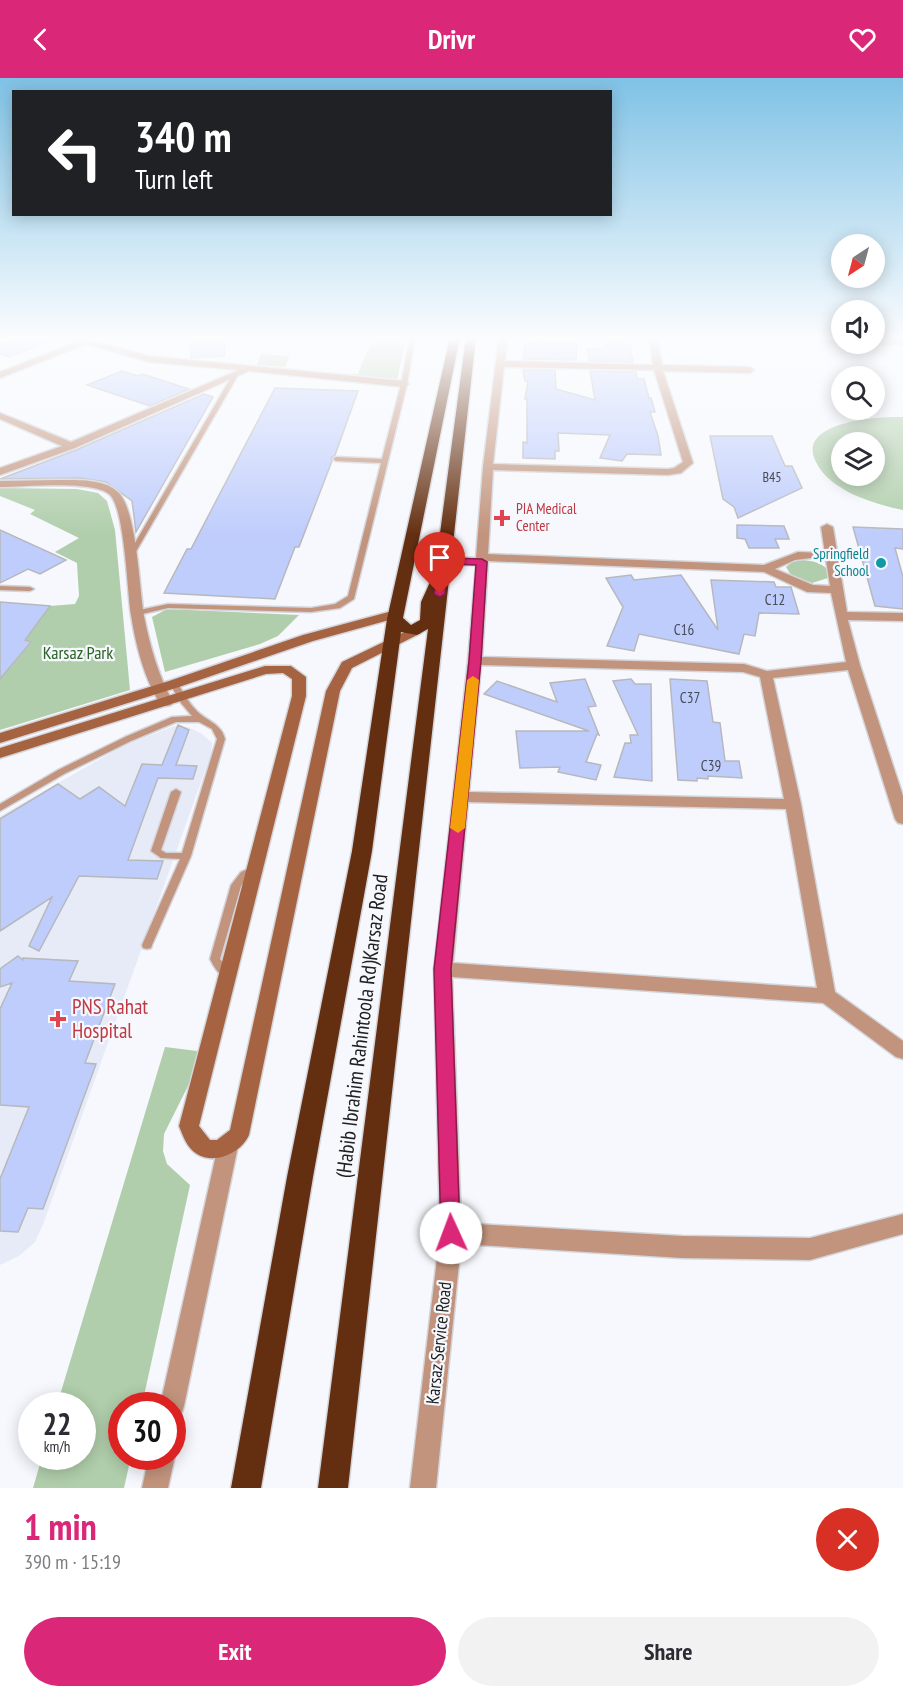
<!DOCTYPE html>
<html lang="en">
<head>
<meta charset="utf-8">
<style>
  body { margin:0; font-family:"PT Sans Narrow",sans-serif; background:#f2f2f3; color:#2b2b33; height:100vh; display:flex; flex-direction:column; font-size:22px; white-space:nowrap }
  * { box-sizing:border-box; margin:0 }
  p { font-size:20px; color:#7c7c81 }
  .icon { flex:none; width:33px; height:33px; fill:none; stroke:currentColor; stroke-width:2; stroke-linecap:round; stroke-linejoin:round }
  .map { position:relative; height:1410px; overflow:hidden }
  .details { display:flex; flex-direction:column; background:#fff; flex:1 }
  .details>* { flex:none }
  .top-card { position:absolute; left:12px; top:12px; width:600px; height:126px; border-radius:0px; box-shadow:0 3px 15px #0003; background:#202124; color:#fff; overflow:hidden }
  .needle { width:39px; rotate:216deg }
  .controls { position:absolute; left:831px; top:156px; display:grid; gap:12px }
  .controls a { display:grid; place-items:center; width:54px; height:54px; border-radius:50%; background:#fff; box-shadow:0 3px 15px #0003; font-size:30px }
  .speed { position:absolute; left:18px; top:1314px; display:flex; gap:12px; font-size:30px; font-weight:700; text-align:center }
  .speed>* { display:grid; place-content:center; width:78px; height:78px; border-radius:50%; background:#fff; box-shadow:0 3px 15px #0003; line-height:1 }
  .speed small { font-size:15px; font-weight:400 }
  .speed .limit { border:9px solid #d22; background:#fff; color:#111 }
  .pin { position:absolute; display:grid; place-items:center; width:51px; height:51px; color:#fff; margin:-62px -26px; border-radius:50% 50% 50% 0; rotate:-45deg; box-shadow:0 0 6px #0007 }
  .pin .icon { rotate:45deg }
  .me { position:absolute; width:66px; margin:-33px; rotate:358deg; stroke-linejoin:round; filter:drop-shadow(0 0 4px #0008) }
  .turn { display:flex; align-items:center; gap:21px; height:126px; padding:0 24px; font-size:27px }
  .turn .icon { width:78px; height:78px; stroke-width:2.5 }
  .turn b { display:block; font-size:42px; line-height:51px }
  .round { display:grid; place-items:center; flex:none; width:63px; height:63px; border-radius:32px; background:#f2f2f3 }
  .summary { display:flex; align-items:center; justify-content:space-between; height:102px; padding:0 24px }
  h1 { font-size:36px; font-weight:600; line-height:45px; color:#db2777 }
  .button { display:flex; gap:12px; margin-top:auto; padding:12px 24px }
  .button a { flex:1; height:69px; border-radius:36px; background:#db2777; color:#fff; font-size:24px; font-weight:600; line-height:69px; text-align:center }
  .button a+a { background:#f2f2f3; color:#2b2b33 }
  header { display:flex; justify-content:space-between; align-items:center; height:78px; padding:0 24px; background:#db2777; color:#fff; font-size:27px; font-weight:600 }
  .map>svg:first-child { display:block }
  .built { fill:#e7ebf7 }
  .green { fill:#b0ceab; fill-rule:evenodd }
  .building { fill:#bfcdfc; stroke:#b6b8bc; stroke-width:1.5 }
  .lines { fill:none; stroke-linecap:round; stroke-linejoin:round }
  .lane-casing { stroke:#d4d5da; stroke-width:3 }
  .street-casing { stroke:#d4d5da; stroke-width:3 }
  .secondary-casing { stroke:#d4d5da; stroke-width:3 }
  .highway-casing { stroke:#d4d5da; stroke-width:3 }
  .lane { fill:#c2947d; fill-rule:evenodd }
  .street { fill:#c2947d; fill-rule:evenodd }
  .secondary { fill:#a56341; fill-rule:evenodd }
  .highway { fill:#642f11; fill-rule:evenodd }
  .route { fill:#db2777; stroke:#8e194d; stroke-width:1.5 }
  .slow { fill:#f59e0b }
  .health-dot { fill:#e0444e; stroke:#f6f8fd; stroke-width:2 }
  .culture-dot { fill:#0f9aa8; stroke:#f6f8fd; stroke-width:2 }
  .labels { text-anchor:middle; stroke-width:4.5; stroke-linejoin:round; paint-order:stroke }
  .far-number-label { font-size:14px; fill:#484b58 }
  .far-health-label { font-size:15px; fill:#be3a42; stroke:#f6f8fd; text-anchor:start }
  .far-culture-label { font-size:15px; fill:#0d838f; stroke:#f6f8fd; text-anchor:end }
  .number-label { font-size:15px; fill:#484b58 }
  .park-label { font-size:18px; fill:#2b6424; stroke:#f6f8fd }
  .street-label { font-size:18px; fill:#202022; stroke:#f6f8fd }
  .near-health-label { font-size:21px; fill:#be3a42; stroke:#f6f8fd; text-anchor:start }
  .near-street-label { font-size:21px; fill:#202022; stroke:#f6f8fd }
</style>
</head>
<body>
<header><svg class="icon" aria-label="back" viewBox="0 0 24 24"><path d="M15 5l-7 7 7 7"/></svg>Drivr<svg class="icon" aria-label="heart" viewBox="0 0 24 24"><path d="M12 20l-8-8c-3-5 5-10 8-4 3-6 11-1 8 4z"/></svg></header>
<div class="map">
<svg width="903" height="1410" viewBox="0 0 903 1410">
  <rect width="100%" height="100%" fill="#f6f8fd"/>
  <path class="built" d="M174,648L188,649L202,656L212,665L211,676L44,1144L35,1164L19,1178L0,1187V738L123,668Z"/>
  <path class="green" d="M373,259H406L397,303L322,297L323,295L358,296Z
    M261,276L290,278L285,289L257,287Z
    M903,339V432C874,426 830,413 816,384C795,343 880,338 903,339ZM874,364V398H842V364Z
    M0,410L77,411L98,415L107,423L115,452L130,612L0,652V590L9,591L31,565L25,562L50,528L75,526L79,518L77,485L55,474L79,460L30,436L35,432L0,418Z
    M803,482C813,483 823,485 830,494L828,500L812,505L792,499L786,489L792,484Z
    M167,531L299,537L278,558L260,566L165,594L152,539Z
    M165,969L205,974L164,1056L163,1073L167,1086L190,1107L142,1327L122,1328V1378L131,1379L124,1410H33L42,1379L82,1378V1328L57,1327Z"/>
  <path class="building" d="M20,259H56V261L9,279L0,276V267Z
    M190,259H226L224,278L191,280Z
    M605,259H628L633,284L589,283L587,271H605Z
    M534,264L577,265L576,282L523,281L525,265L534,266Z
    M523,292H555L556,311L595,322L590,293L636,294L637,301H644L649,320H651L655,334H650L658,358L661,377L627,376L622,383L600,380L610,357L558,355L559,373H555V381L523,380V364L527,365V321H525L528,303H525Z
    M122,293L138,298L143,296L189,311L150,328L87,307Z
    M275,310L358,313L335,377L331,380L332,383L299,469H295L275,521L164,515L187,471H191Z
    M204,316L213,319L136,454L132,423L106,404L80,400L0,401L76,372Z
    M710,358H772L785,388H792L802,410L738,440L734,429L723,421Z
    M737,447L784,448L789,461H775L779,470H749L745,461L737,460Z
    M853,449L903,451V471L895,470L903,499V531L875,528Z
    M0,452L66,482L40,496L28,491L0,505Z
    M631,497L634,502L681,497L718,552L711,502L774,504L776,509H791L799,536L759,535L755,558L744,556L739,576L639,556L634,573L607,568L623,529L606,500Z
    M0,524L50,528L25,562L31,564L0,601Z
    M585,601L596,628L588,629L599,657L597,656L586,684L601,687L596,702L558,694L560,689L520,690L516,653H589L484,616L497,603L557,624L550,605Z
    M631,601L635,606H651L652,703L614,699L625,665H631L630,657H638L613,603Z
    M670,601L707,603L713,644L720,645L725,683H739L742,700L708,698V701L697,700V703L678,702Z
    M178,647L189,652L176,687L197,688L193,701L158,700L128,782L163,783L157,801L79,798L39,873L29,868L52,819L0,853V741L58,706L80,721L99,709L125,728L142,686L162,687Z
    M18,878L23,882V880L78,883L69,903L115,906L85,985L96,986L43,1131L28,1130L18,1154L0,1153V1101L29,1029L0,1027V931L12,905L0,909V891Z"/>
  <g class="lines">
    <defs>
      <path id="lane" d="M410,259H415L407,306L354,521L340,530L311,534L168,530L138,537H135V533L168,526L311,530L335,526L348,518L381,385L336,383L333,381L336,379L382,381L401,306Z
        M818,259H823L824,262L833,264L830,266L820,264Z
        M233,296L238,297L134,477L133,478H129L128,477Z
        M0,508L30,509L34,511L30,513L0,512Z
        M171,604H177C183,614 188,624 196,632C206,643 221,645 225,661L191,778L152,867L151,870L147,871L143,870L142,867L180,781L161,780L151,773L171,714L176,711L181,714L161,772L166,775H182L217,661L212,651L199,644H176L131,663L64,696L0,733V726L58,692L125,659L172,639L192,638L181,625L170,606Z
        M254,788L257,789L259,792L257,795L247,800L241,808L220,881L233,896L232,899C221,902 214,889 210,881L231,807L241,794Z"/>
      <path id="street" d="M65,259H80L149,278L404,303L409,306L404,309L249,293L75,370L0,397V390L62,368L0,341V335L71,364L239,292L149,284L86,266L0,300V294L77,264Z
        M499,259H507L505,283L653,287L649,259H657L662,287L750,289L754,292L750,295L663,293L693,385L681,395L668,397L493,392L488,476L764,487L798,474L825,475L821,449L827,446L833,449L847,534L903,535V543L848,542L860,587L903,718V746L898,745L895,741L848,592L773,600L801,726L835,914L903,963V981L896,979L823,925L452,899L461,1145L682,1158L810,1160L903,1136V1156L810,1182L682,1180L461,1166L436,1410H410L440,1155L434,891L468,583L476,487H443L437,483L443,479L476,480L483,389ZM504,289L654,292L683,384L674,390L668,391L493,386ZM811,480L826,482L830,508L813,507L775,491L795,482ZM488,483L764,494L807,514L831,515L846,584L767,593L744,586L482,579ZM481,587L743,594L760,599L784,721L469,714ZM468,724L786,731L817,910L453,885Z
        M830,261H842V266H845H827L826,264Z
        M874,261H903V267L871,266H874Z
        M56,402C74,402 104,400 118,414C137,432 139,509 144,538C150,568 158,597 173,624L171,627L166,628C158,626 156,618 152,611C141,588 135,562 131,537C127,513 125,429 109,416C91,402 24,409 0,409V403Z
        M228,1059L235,1061L238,1068L184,1328L181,1337L172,1340V1328H160L218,1068L221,1061Z
        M172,1373L175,1378L168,1410H142L149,1378H172Z"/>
      <path id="secondary" d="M396,532L400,533L402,536L400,539L313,563L179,609L0,665V655L169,603L303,557Z
        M417,548L421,549L423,552L421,555L352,590L340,613L249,1057C241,1075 215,1087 197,1076C187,1070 183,1058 179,1048L292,618V601L283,595L266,596L0,680V670L265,588H291L306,599V618L199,1048L210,1062H217L230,1052L326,613L342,584Z"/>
      <path id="highway" d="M450,259H460L403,540L411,547L420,542L421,524L435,493L466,259H476L348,1410H318L428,551L417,557L401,554L372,773L313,1099L261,1410H231L287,1099L352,773L387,541Z"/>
    </defs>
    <use href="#lane" class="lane-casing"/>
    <use href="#street" class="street-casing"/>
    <use href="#secondary" class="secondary-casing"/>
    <use href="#highway" class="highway-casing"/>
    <use href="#lane" class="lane"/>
    <use href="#street" class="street"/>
    <use href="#secondary" class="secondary"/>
    <use href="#highway" class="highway"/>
  </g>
  <linearGradient id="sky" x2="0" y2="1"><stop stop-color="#7fc2e5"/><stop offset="0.57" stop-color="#fbfcfe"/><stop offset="1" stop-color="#fbfcfe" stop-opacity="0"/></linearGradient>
  <rect width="903" height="457" fill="url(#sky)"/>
  <path class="route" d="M443,480L482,481L487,484L481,583L451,891L460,1155L458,1162L451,1165L444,1162L441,1155L434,891L469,583L476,487L448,486L445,516L440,519L434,516L438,483Z"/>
  <path class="slow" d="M473,598L479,602L465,750L458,755L450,750L467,602Z"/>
  <g class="health-dot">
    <path d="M499 431h6v6h6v6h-6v6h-6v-6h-6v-6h6z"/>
    <path d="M55 932h6v6h6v6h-6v6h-6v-6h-6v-6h6z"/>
  </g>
  <circle class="culture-dot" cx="881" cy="485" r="6"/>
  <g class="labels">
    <g class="far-number-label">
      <text x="772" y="404">B45</text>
    </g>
    <g class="far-health-label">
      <text x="516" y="436">PIA Medical<tspan x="516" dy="17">Center</tspan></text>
    </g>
    <g class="far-culture-label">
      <text x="869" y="481">Springfield<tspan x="869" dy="17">School</tspan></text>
    </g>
    <g class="number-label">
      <text x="775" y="527">C12</text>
      <text x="684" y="557">C16</text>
      <text x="690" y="625">C37</text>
      <text x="711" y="693">C39</text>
    </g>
    <g class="park-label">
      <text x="78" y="581">Karsaz Park</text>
    </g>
    <g class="street-label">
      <text transform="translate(439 1265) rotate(-84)" y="6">Karsaz Service Road</text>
    </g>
    <g class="near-health-label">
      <text x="72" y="936">PNS Rahat<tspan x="72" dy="24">Hospital</tspan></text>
    </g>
    <g class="near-street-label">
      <text transform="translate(362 948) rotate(-83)" y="7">(Habib Ibrahim Rahintoola Rd)Karsaz Road</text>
    </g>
  </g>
</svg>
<div class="controls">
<a><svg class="needle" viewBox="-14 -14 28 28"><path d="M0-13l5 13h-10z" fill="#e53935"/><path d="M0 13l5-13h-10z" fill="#7c7c81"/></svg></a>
<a><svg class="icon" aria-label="sound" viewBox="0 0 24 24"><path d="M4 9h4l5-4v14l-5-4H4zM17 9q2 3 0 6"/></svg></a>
<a><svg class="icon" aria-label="search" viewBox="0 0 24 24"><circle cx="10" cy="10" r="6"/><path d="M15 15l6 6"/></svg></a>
<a><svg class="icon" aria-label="layers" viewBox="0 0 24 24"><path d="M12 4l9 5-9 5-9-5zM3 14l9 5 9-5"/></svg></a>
</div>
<div class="speed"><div>22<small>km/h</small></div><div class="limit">30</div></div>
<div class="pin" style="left:440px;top:516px;background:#d93025"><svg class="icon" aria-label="arrive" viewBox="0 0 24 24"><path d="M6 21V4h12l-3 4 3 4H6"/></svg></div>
<svg class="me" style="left:451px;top:1155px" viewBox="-20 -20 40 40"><circle r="19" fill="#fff"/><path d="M0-13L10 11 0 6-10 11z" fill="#db2777"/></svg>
<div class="top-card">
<div class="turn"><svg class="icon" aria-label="left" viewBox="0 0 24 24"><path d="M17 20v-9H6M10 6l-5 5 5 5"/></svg><div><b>340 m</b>Turn left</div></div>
</div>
</div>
<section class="details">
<div class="summary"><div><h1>1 min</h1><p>390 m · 15:19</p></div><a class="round" style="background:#d93025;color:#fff"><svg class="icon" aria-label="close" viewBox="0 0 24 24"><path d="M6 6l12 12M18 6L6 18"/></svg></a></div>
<div class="button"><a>Exit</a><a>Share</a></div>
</section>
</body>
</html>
